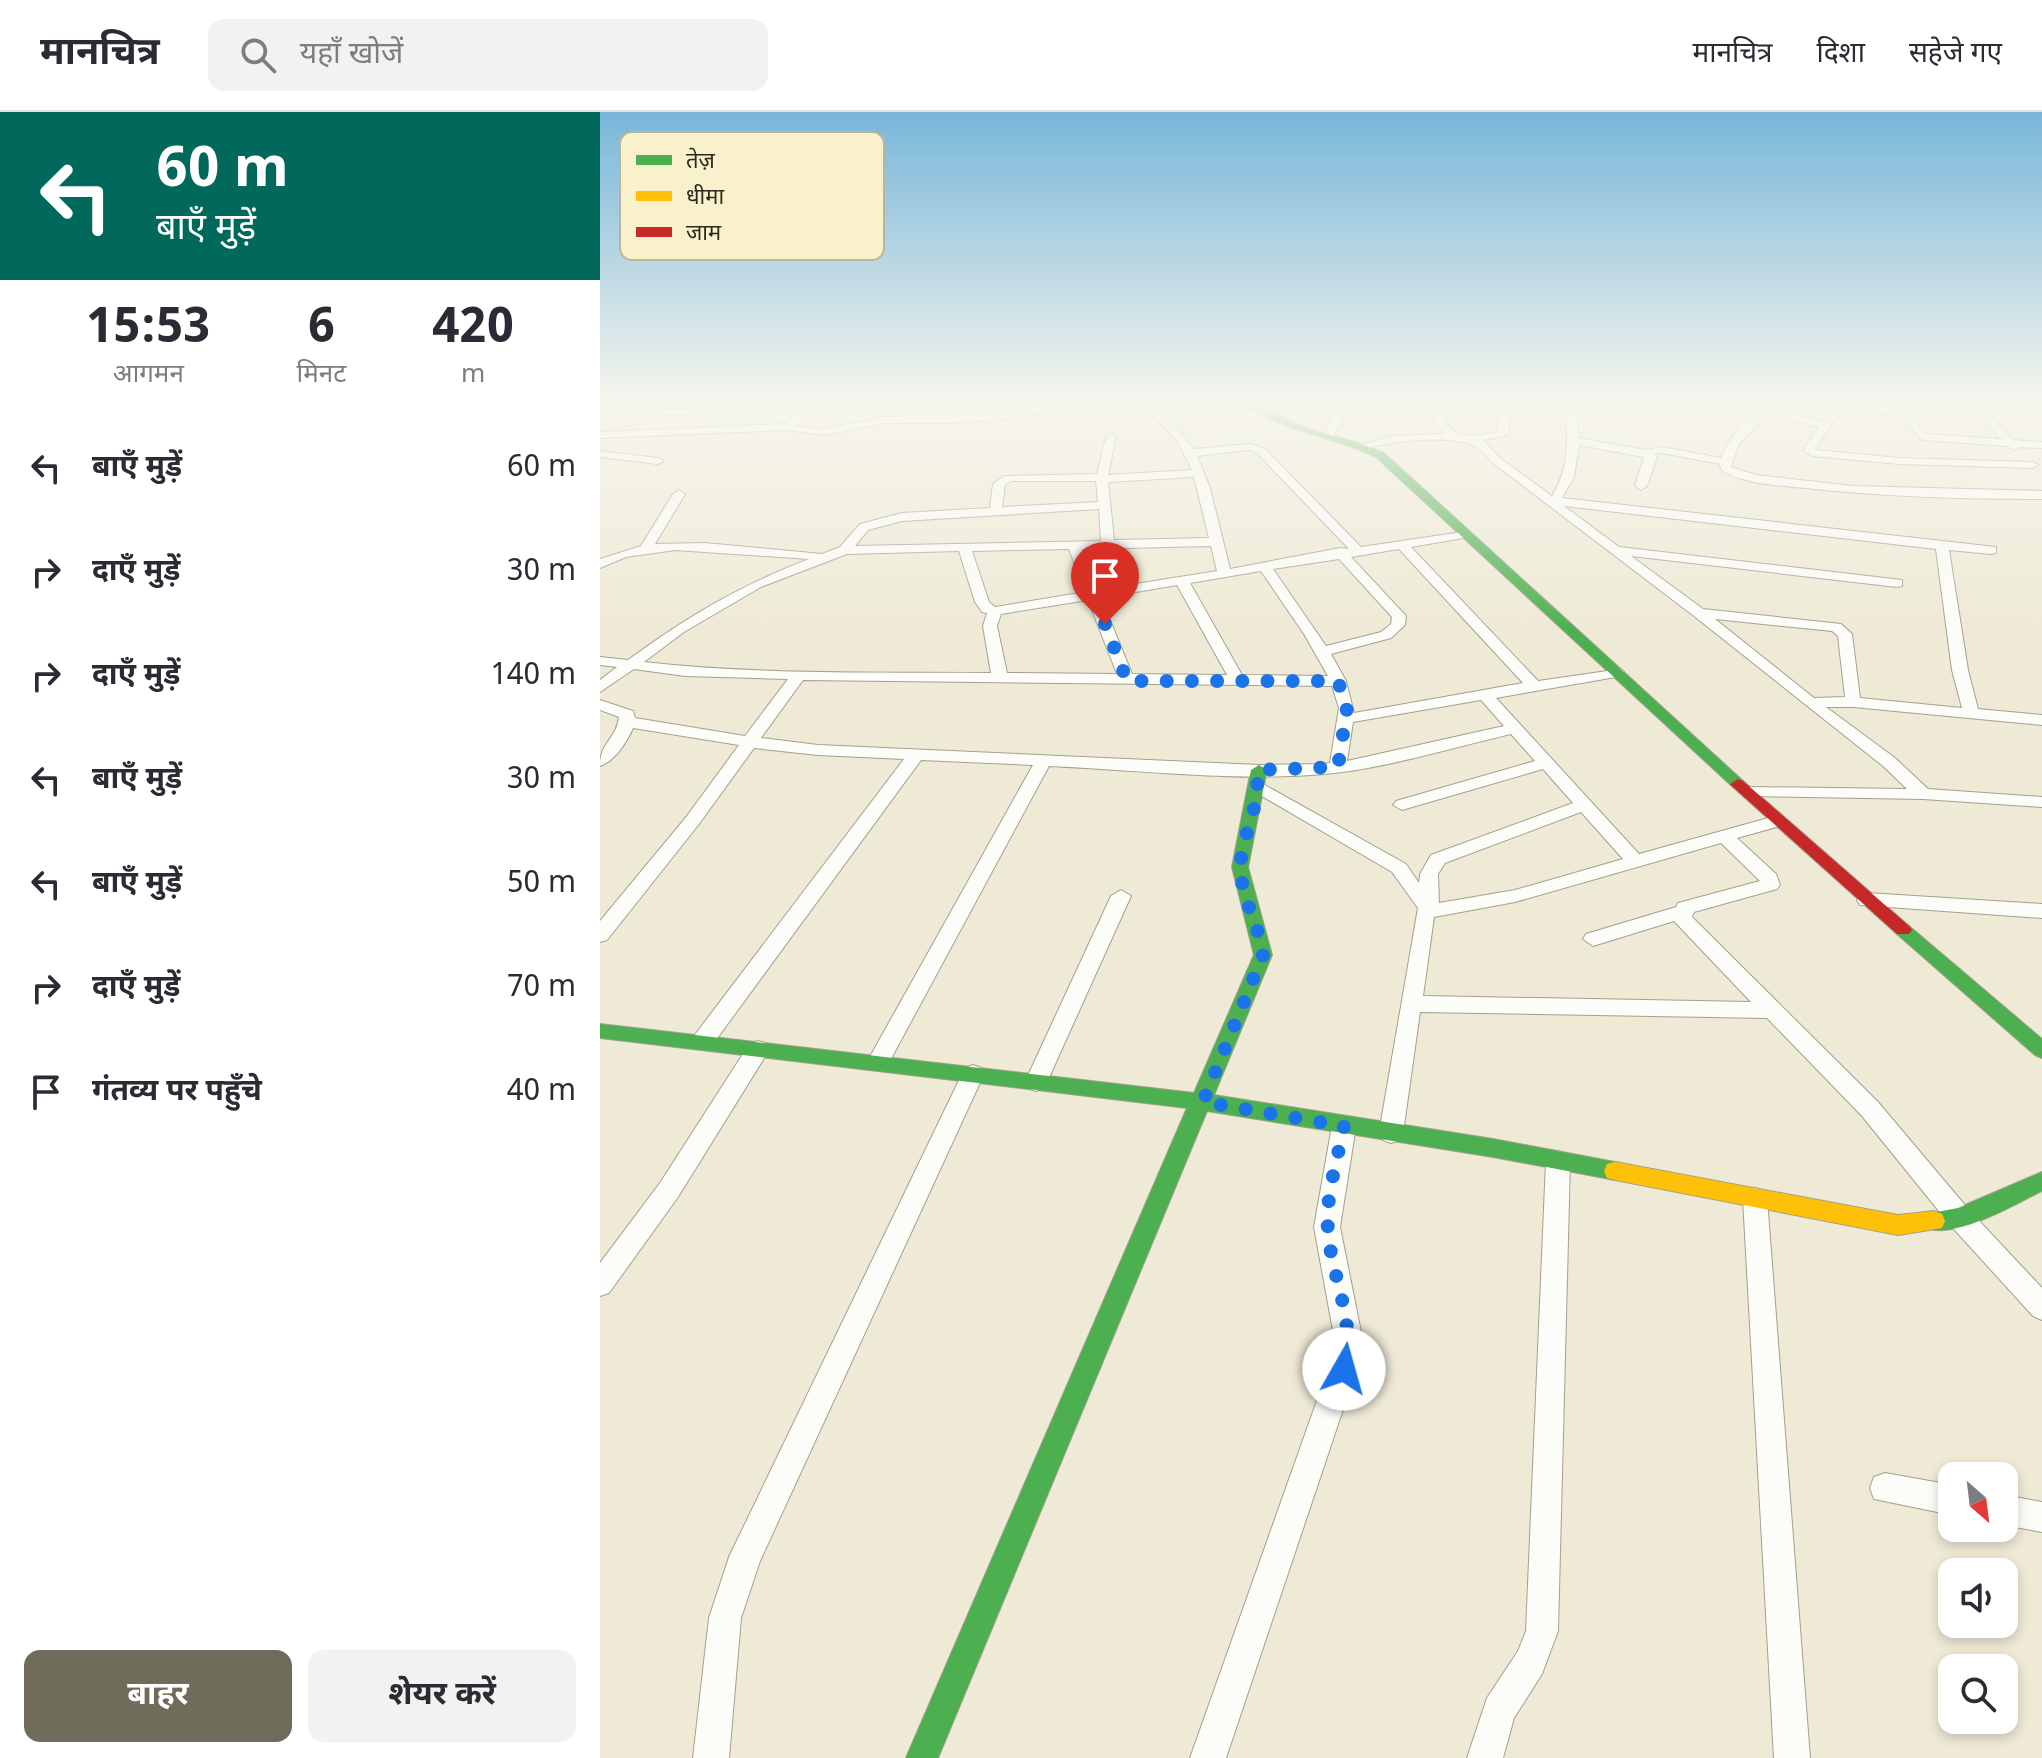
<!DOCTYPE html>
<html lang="hi">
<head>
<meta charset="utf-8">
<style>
  body { margin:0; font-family:Georgia,"Noto Sans Devanagari",serif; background:#f2f2f3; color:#2b2b33; height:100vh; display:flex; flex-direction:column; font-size:30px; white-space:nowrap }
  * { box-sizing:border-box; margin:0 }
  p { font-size:26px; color:#7c7c81 }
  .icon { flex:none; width:44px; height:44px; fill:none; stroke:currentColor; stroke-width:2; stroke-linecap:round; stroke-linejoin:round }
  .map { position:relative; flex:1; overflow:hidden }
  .drawer { display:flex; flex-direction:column; background:#fff; width:600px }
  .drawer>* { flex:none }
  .top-card { background:#00695c; color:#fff; overflow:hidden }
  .needle { width:52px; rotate:152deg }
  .controls { position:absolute; left:1338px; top:1350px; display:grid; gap:16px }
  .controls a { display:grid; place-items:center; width:80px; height:80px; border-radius:16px; background:#fff; box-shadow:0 4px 12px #0003; font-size:40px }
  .pin { position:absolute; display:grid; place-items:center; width:68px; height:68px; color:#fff; margin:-82px -34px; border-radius:50% 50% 50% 0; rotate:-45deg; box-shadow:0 0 8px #0007 }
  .pin .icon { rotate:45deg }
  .me { position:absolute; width:88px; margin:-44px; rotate:7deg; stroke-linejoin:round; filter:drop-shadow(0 0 6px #0008) }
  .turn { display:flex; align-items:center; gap:28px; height:168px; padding:0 24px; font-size:36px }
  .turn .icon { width:104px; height:104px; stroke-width:2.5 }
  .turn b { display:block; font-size:56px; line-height:68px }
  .eta { display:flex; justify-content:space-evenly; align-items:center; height:136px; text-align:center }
  .eta b { font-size:48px; font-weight:700; line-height:56px }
  .button { display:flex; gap:16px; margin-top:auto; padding:16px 24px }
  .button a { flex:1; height:92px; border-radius:16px; background:#6f6c5c; color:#fff; font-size:32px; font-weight:700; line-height:92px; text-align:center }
  .button a+a { background:#f2f2f3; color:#2b2b33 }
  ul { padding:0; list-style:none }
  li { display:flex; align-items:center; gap:24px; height:104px; padding:0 24px }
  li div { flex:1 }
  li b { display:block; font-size:30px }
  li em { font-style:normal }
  header { display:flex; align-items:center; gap:48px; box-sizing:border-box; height:112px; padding:0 40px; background:#fff; border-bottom:2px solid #e1e1e2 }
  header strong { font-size:38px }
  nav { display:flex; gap:44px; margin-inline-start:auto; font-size:28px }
  .search { width:560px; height:72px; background:#f2f2f3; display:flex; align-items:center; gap:20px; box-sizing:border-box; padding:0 28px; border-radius:16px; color:#7c7c81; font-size:30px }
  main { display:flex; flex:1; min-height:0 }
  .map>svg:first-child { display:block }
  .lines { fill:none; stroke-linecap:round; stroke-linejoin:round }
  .street-casing { stroke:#a3a090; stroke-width:2 }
  .fast-casing { stroke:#a3a090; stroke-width:2 }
  .slow-casing { stroke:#a3a090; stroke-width:2 }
  .jam-casing { stroke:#a3a090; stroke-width:2 }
  .street { fill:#fcfcf9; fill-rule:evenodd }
  .fast { fill:#4caf50; fill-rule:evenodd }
  .slow { fill:#ffc107; fill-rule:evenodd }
  .jam { fill:#c62828; fill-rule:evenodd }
  .route { stroke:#1a73e8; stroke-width:14; stroke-dasharray:0 25.2 }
  .key { fill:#f8f1cc; stroke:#bab597; stroke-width:2 }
  .key-label { font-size:22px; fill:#2b281a }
</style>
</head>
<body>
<header>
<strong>मानचित्र</strong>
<div class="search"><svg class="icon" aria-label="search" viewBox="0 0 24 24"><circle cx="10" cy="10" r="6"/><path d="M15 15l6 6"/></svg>यहाँ खोजें</div>
<nav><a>मानचित्र</a><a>दिशा</a><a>सहेजे गए</a></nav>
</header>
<main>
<section class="drawer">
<div class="top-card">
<div class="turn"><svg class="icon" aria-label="left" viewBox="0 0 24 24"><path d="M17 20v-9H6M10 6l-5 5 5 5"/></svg><div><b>60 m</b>बाएँ मुड़ें</div></div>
</div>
<div class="eta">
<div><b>15:53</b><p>आगमन</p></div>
<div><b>6</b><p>मिनट</p></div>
<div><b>420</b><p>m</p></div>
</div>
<ul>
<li><svg class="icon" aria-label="left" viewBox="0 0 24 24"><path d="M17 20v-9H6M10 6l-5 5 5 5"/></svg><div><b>बाएँ मुड़ें</b></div><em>60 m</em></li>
<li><svg class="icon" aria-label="right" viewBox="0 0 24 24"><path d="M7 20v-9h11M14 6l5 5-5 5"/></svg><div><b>दाएँ मुड़ें</b></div><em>30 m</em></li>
<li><svg class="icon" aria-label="right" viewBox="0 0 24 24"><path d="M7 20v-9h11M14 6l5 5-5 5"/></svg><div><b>दाएँ मुड़ें</b></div><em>140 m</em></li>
<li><svg class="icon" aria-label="left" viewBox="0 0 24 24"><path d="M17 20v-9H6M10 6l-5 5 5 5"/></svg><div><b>बाएँ मुड़ें</b></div><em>30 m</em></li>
<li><svg class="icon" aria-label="left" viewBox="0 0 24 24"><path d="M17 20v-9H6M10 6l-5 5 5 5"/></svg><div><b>बाएँ मुड़ें</b></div><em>50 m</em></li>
<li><svg class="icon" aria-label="right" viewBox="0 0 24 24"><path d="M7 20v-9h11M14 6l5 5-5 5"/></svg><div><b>दाएँ मुड़ें</b></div><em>70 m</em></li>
<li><svg class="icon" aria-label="arrive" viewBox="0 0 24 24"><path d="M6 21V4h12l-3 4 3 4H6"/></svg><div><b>गंतव्य पर पहुँचे</b></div><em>40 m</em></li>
</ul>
<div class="button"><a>बाहर</a><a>शेयर करें</a></div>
</section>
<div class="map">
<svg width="1442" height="1646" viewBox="0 0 1442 1646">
  <rect width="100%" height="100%" fill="#eeead6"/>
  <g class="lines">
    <defs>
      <path id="street" d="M0,288H40L35,291L0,292Z
        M208,288H218L197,315L224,317L284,305L386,302L475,288H493L455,299L404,307L352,311H284L224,323L186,318L0,326V320L185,312Z
        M539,288H550L582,321L593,337L649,332L664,336L761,435L869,419V425L811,435L938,569L1021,557L1024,560L1016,565L896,586L1039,742L1172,705H1184L1187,709L1184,713L1137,726L1176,762L1180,773L1177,777L1094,800L1092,805L1278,990L1369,1098L1442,1176V1208L1433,1204L1351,1114L1262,1004L1167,906L820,900L803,1021L799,1028L791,1031L783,1028L779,1021L818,796L792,760L648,676L657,671L663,672L806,752L819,771L820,762L831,743L973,691L943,657L802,698L793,693L796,689L935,649L911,622C850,636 788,656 725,662C637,670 538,658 449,654L286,956L278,959L270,956L267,950L433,653L321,648L110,936L102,938L94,936L91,930L94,924L304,647L218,643L154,636L99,712L7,828L0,830V809L87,704L139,633L33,616C27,630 15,649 0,654C0,630 16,628 19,605L0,598V588L33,599L35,606L145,624L188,567L85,564L34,557L0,580V568L17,555L0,553V545L28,548C88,504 139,474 209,447L75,438L26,445L0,456V447L41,434L73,382L79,378L85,382L55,432L105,431L222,442L240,435L260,412L302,401L390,396L393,372L404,364L497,362L506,325L511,322L516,325L508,363L592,358L578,330ZM649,338L656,340L749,437L740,436L630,457L610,376L597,344ZM594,365L609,426L514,428L508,370ZM411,369H496L498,390L402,395L405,373ZM499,397L501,429L255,434L268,418L302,409ZM611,434L617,459L498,478L482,437ZM469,437L485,480L395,495L389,490L372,439ZM799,437L923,571L754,601L746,569L731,542L791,526L805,513L806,504L751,445ZM359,439L375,490L382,500L387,501L383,514L391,561C276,560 159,563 44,550L84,520L161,475L247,442ZM739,447L792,505L791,512L781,520L726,534L673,457ZM661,459L704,522L728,564L642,563L590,471ZM577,473L627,563L532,562L501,486ZM488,488L517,562L407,561L397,514L401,502ZM203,568L732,574L739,596L730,651L723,652L659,653L218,633L161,626ZM881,588L904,614L747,649L753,610ZM981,700L1023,747L915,778L839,791L838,762L845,751ZM1121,731L1160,769L1078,791L1076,795L986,822L983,827L993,834L1074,809L1151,890L823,884L834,805L915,790Z
        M901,288H911L908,323L883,328L901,347L952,384C971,353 968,323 964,288H974L979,326L1046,338L1062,335L1121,346C1135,310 1167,288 1205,288L1174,299L1223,309L1238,295L1233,288L1296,297L1289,288H1299L1325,322L1401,327L1366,288H1377L1413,328L1442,330V336L1419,335L1414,338L1407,334L1322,328L1301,304L1245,298L1229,315L1215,338L1300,346L1432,350L1438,353L1432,356L1300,352L1212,344L1203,338L1219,315L1167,303L1139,332L1131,355L1156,363L1253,374L1442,379V387C1363,387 1284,385 1206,376C1177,373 1146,373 1121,358L1120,352L1062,341L1054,342L1057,345L1047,374L1041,378L1035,374L1044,345L979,333L974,365L962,386L1396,435V441L1391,442L1349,438L1368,558L1378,597L1442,603V613L1253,595H1226L1295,646L1328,677L1442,685V695L1323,687L1143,684L1140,680L1149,675L1307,677L1283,654L1094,504L893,351C887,345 882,338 875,334C846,321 792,330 762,337L757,334L792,324L844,322L828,300L747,301L731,328L722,326L737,298L746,295L830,294C843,299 843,310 853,318C865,328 883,322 898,320ZM964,394L1336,437L1352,558L1362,596L1260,586L1252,522L1241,512L1103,497L1031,444L1297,475L1302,474V468L1019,435ZM1115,507L1232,519L1238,524L1245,585L1214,586Z
        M115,296L120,299L119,301L0,306V300Z
        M0,339L58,346L64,349L58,352L0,345Z
        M521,778L531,784L447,970L444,976L436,979L428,976L425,970L511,784Z
        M1267,781L1442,792V806L1260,793L1257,788Z
        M158,929L166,931L169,937L166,943L78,1085L9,1181L0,1184V1151L60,1071L150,931Z
        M373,953L381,956L384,962L160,1449L141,1506L129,1646H93L109,1506L129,1445L362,962L365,956Z
        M744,1004L752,1007L756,1014L740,1115L764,1235L626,1646H590L736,1235L714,1115L732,1014L736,1007Z
        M958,1039L967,1042L970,1049L958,1519L942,1562L914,1606L903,1646H867L887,1586L918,1539L926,1519L946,1049L949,1042Z
        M1155,1076L1164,1079L1167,1087L1210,1646H1174L1143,1087L1146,1079Z
        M1285,1361L1352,1373V1403L1274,1387L1270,1376L1274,1365Z
        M1404,1383L1442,1390V1420L1404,1413Z"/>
      <path id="fast" d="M636,288C662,288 682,308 706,316C732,324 758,329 784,341L1143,669L1146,672L1143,675H1133L776,345C731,323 678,319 636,288Z
        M659,653L667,658L648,755L672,843L614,983L893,1027L1015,1050L1023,1052L1026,1059L1023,1066L1015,1068L893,1045L607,999L338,1646H306L587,996L0,926V912L594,981L654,843L632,755L651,658Z
        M1303,812L1309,814L1442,927V946L1435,943L1297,822L1294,818L1297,814Z
        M1442,1060V1079C1413,1093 1357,1127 1326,1116L1323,1109L1326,1102L1358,1096Z"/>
      <path id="slow" d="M1015,1050L1298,1103L1334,1099L1342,1102L1345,1109L1342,1116L1298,1123L1015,1068L1007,1066L1004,1059L1007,1052Z"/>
      <path id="jam" d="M1138,667L1143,669L1309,814L1312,818L1309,822H1297L1133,675L1130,672Z"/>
    </defs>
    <use href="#street" class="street-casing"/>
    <use href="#fast" class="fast-casing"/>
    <use href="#slow" class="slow-casing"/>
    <use href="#jam" class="jam-casing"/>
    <use href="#street" class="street"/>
    <use href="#fast" class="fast"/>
    <use href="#slow" class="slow"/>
    <use href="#jam" class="jam"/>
  </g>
  <linearGradient id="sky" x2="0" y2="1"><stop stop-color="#78b6d9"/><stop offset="0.56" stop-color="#f7f6ed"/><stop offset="1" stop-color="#f7f6ed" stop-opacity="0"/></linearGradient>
  <rect width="1442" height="518" fill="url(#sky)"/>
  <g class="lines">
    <path class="route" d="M505,512L527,569H738L747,596L738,655L659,658C657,670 657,684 654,696C649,718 638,741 641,764C645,794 660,816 663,843L603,990L744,1014C738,1046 725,1085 728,1118C731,1165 757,1210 744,1257"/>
  </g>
  <rect x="20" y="20" width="264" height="128" rx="12" class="key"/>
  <rect x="36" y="43" width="36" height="10" fill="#4caf50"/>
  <rect x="36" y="79" width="36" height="10" fill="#ffc107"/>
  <rect x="36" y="115" width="36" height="10" fill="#c62828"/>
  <g class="key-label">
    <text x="86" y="56">तेज़</text>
    <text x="86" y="92">धीमा</text>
    <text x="86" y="128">जाम</text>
  </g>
</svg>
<div class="controls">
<a><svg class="needle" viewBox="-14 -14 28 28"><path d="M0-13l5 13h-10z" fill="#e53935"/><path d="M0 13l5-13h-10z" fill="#7c7c81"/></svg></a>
<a><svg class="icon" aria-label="sound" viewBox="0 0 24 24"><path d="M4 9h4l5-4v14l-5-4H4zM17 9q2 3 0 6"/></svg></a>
<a><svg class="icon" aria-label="search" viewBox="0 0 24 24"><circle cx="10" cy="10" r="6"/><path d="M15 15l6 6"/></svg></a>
</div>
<div class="pin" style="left:505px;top:512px;background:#d93025"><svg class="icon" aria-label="arrive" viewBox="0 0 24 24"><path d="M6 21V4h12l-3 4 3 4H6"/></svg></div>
<svg class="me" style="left:744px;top:1257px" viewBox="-20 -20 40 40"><circle r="19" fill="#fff"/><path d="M0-13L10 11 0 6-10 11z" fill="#1a73e8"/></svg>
</div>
</main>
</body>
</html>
